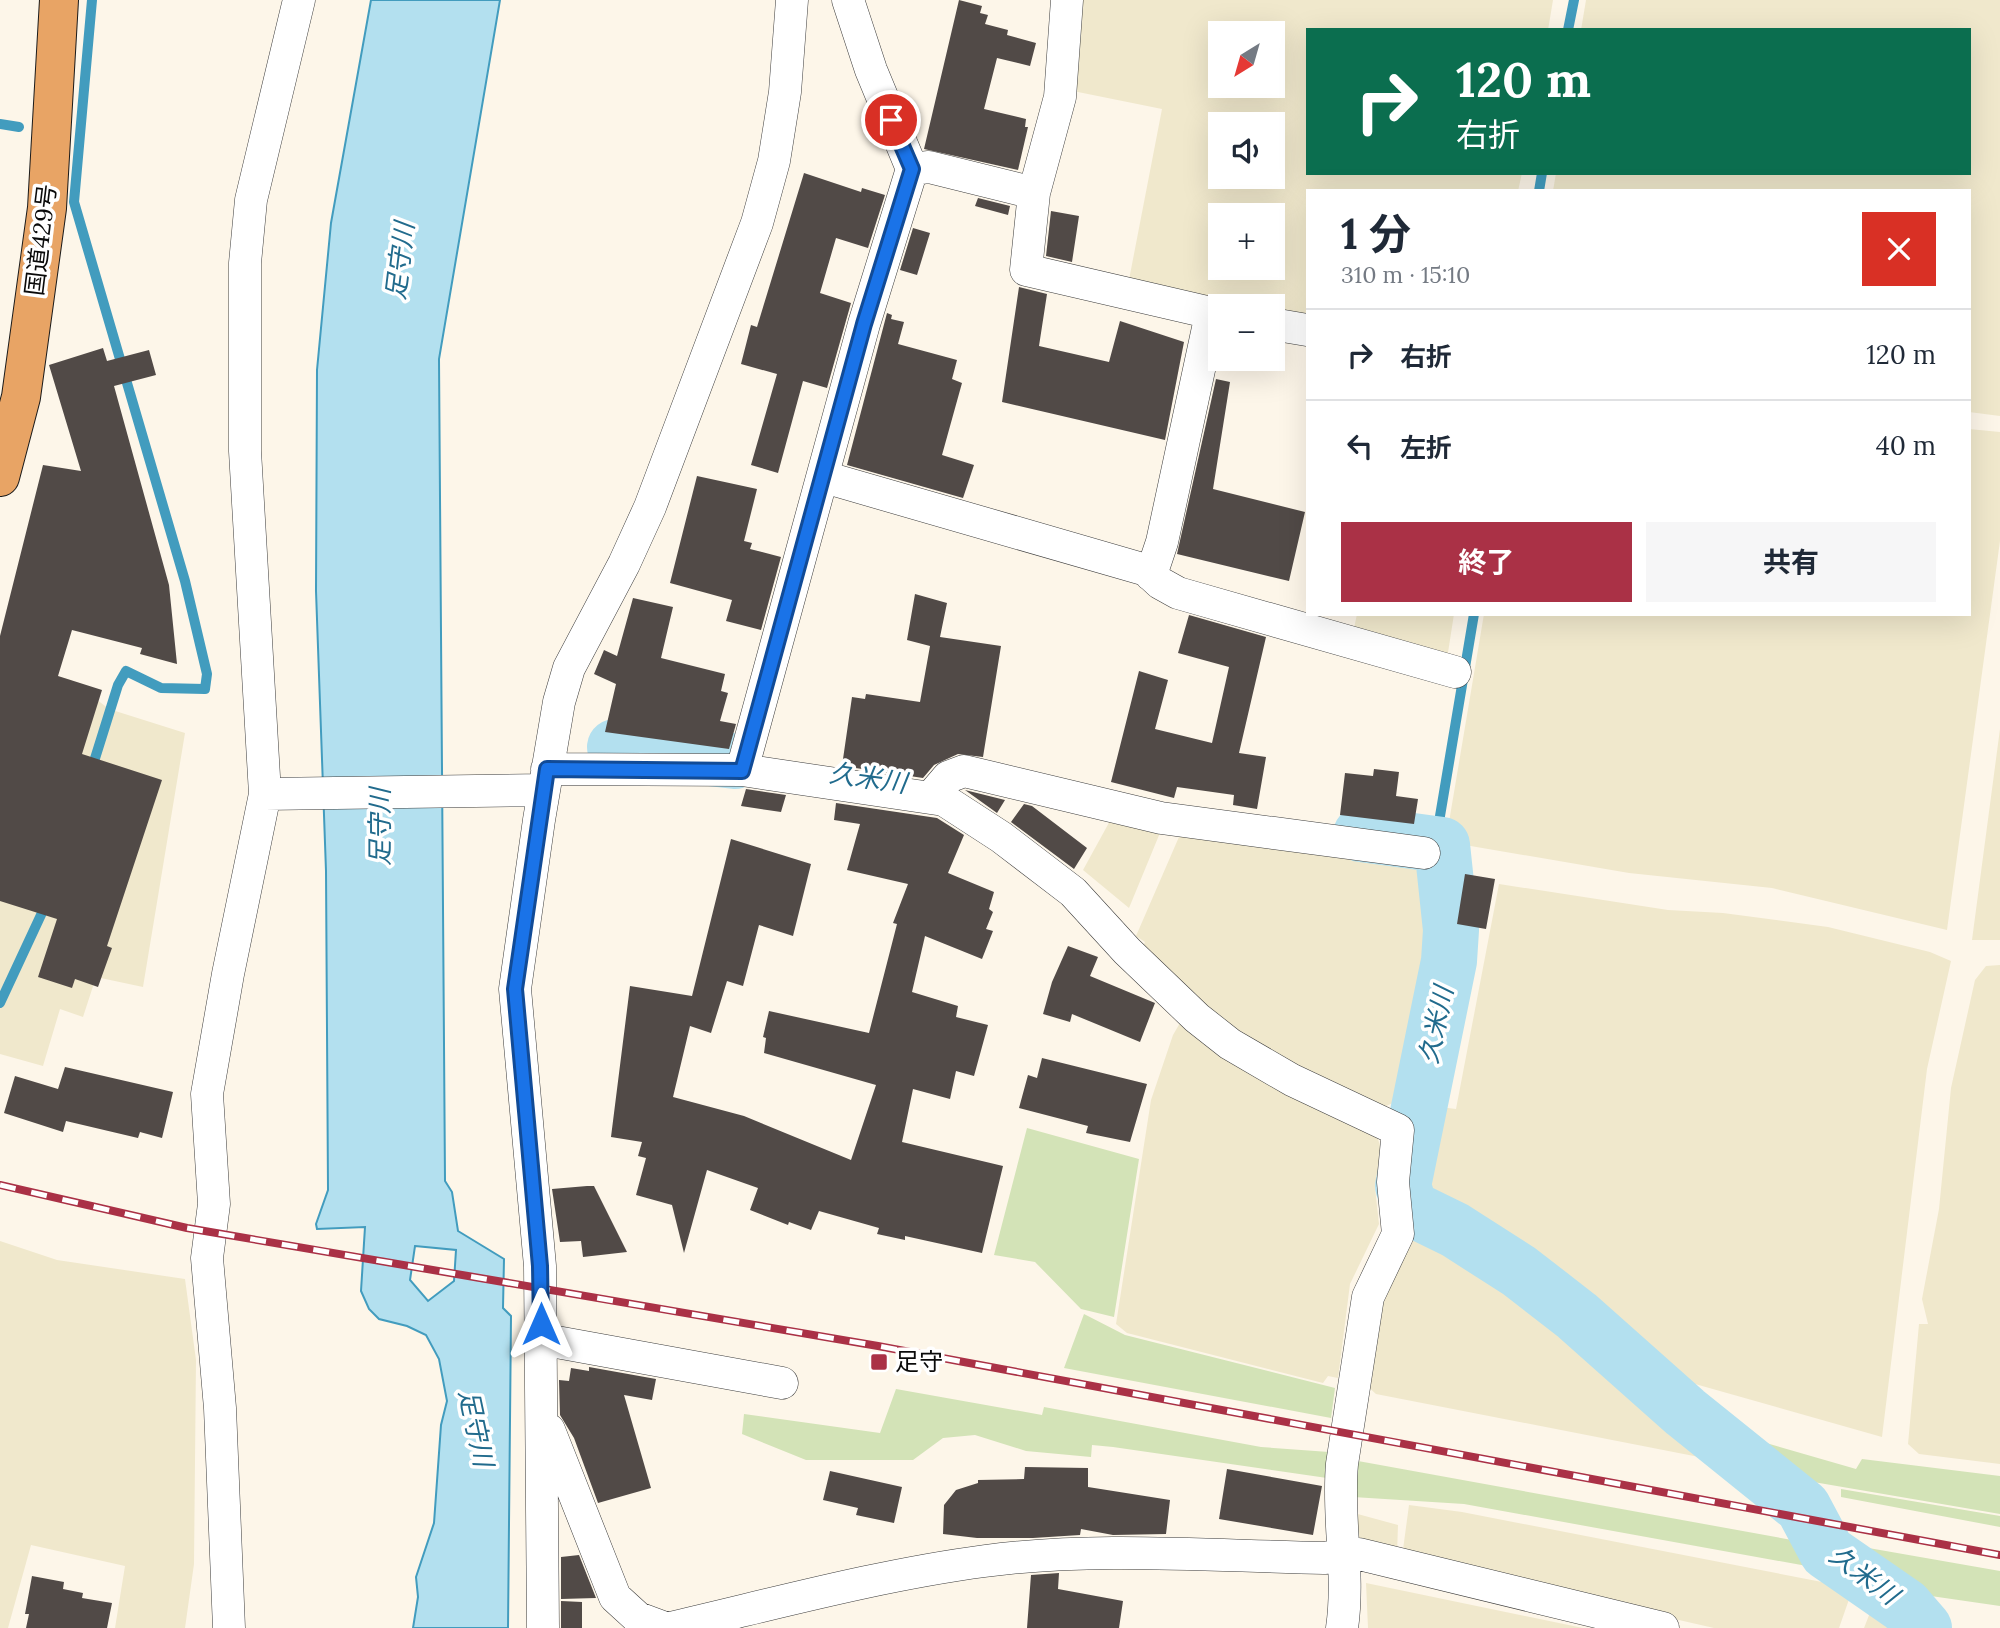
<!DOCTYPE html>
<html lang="ja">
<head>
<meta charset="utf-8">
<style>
  body { margin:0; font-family:Lora,"Noto Sans JP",serif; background:#f6f6f7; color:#1f2937; height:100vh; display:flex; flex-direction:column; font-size:26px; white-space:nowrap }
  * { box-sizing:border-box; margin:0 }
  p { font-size:23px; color:#747a83 }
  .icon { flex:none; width:38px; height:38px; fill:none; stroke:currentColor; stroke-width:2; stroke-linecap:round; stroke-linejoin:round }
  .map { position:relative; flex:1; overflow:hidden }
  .details { position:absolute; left:1306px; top:189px; width:665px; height:427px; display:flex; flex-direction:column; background:#fff; border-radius:0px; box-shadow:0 7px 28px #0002 }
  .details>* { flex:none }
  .guide { position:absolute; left:1306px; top:28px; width:665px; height:147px; border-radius:0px; box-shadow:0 7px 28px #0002; background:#0b6e4f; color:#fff; overflow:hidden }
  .needle { width:46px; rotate:217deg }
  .buttons { position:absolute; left:1208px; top:21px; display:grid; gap:14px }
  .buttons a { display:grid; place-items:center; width:77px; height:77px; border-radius:0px; background:#fff; box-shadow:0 7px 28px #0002; font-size:35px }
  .pin { position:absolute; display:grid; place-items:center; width:60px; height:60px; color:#fff; margin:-30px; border:4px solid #fff; border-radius:50%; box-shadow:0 2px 7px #0007 }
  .me { position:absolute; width:77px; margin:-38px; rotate:0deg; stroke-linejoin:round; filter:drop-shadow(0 0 5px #0008) }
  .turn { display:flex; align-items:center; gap:24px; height:147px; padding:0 35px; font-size:32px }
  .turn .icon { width:91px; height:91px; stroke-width:2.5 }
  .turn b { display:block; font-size:49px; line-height:60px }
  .round { display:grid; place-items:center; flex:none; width:74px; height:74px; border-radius:0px; background:#f6f6f7 }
  .summary { display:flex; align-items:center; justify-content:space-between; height:119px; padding:0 35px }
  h1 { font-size:42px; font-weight:700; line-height:52px }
  .cta { display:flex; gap:14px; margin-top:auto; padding:14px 35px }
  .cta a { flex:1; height:80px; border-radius:0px; background:#aa3146; color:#fff; font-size:28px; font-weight:700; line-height:80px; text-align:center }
  .cta a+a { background:#f6f6f7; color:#1f2937 }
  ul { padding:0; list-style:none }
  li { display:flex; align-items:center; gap:21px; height:91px; padding:0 35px; border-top:2px solid #e0e1e3 }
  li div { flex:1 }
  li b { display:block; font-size:26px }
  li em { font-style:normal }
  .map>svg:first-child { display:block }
  .farmland { fill:#f0e8cc; fill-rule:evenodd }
  .green { fill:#d3e3b7 }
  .water { fill:#b3e0ef; stroke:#429cbe; stroke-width:2; fill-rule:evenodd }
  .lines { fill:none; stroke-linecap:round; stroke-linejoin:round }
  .stream { stroke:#429cbe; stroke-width:10 }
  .river { stroke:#b3e0ef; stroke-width:56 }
  .building { fill:#514a47 }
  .minor-casing { stroke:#3d3d3d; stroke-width:33 }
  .trunk-casing { stroke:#1b1b1b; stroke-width:40 }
  .minor { stroke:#fff; stroke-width:32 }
  .trunk { stroke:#e8a465; stroke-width:38 }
  .rail-casing { stroke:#aa3146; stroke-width:8 }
  .rail { stroke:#fff; stroke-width:5; stroke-dasharray:16; stroke-linecap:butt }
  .route-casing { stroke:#114b97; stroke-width:18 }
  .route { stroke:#1a73e8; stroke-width:12 }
  .poi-dot { fill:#aa3146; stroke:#fff; stroke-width:2.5 }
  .labels { text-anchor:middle; stroke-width:7; stroke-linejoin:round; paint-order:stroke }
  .street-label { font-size:24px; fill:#0a0a0a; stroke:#fff }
  .poi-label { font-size:24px; fill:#0a0a0a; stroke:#fff; text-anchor:start }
  .water-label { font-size:26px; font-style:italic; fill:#216b8d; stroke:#fff }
</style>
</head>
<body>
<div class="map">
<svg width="2000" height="1628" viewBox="0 0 2000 1628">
  <rect width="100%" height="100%" fill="#fdf6e9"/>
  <path class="farmland" d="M1079,0H1553L1548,30H1307V173H1522L1518,191H1307V319L1272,312V306H1242L1128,285L1162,109L1073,91ZM1220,33H1272V86H1220ZM1220,124H1272V177H1220ZM1220,215H1272V268H1220Z
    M1586,0H2000V416L1969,412V191H1553L1556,173H1969V30H1581Z
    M1969,429L2000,432V541L1947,930L1772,888L1629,873L1459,844L1448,828L1484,614H1969Z
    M1357,614H1454L1447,659L1353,633Z
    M0,661L71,680L109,709L185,733L143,987L96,977L83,1017L60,1009L43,1066L0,1054Z
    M2000,729V940H1972Z
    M1111,819L1162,828L1129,908L1083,870Z
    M1182,830L1414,868L1424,876L1428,944L1395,1102L1377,1110L1258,1052L1141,951L1145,942L1136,936Z
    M1499,884L1668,910L1723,913L1828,927L1930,952L1951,961L1927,1069L1882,1437L1688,1382L1647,1350L1572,1281L1494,1227L1418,1185L1432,1106L1456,1109Z
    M2000,965V1464L1919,1454L1908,1444L1919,1324H1928L1922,1299L1939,1209L1951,1088L1975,980L1986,966Z
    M1184,1016L1377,1137L1382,1150L1375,1188L1379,1224L1350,1284L1338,1378L1328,1376L1323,1383L1127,1333L1116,1324L1151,1100L1173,1035Z
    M1413,1219L1465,1249L1569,1326L1657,1405L1699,1457L1376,1394L1365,1384L1374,1317L1403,1249Z
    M0,1241L57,1260L185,1279L196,1360L194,1564L185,1628H115L125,1566L31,1545L8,1628H0Z
    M1409,1505L1462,1512L1853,1588L1839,1628H1714L1402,1557Z
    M1354,1513L1398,1525L1397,1554L1359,1547Z
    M1366,1583L1583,1628H1368Z
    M1875,1600L1891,1616L1901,1628H1864Z"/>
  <path class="green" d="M1027,1128L1139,1159L1114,1317L1081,1309L1035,1262L994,1255Z
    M1084,1314L1125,1335L1335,1388L1331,1418L1064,1368Z
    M896,1389L1042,1415L1044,1407L1261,1447L1329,1452L1327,1478L1113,1447L1092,1445L1091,1457L1026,1451L975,1435L943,1438L913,1460H806L742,1434L744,1414L880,1433Z
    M1742,1436L1856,1469L1862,1459L2000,1476V1514L1796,1479Z
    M1358,1461L1803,1542L1829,1570L1464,1504L1353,1497Z
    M1841,1489L2000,1516V1527L1841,1497Z
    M1840,1543L2000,1571V1606L1917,1594L1892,1574L1867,1562L1852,1559Z"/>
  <path class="water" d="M371,0H500L439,359L445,1181L452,1192L458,1231L504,1259L503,1308L511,1316L508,1628H413L418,1597L416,1577L434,1523L441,1425L447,1401L439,1359L426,1335L407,1326L379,1319L369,1309L361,1291L365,1227L317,1229L316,1224L328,1190L326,871L316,591L317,370L331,223ZM415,1246L456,1250L454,1281L428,1301L410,1280Z"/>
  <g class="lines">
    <path class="stream" d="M92,0L74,202L185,581L207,674L205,689L161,688L126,671L118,685L92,768
      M1568,30L1574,0
      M0,124L19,127
      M1539,191L1542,173
      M1442,845L1439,822L1474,614
      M0,1003L47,902"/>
    <path class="river" d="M615,747L735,761
      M1361,834L1442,845L1451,930L1449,961L1403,1186L1410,1208L1455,1230L1519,1271L1577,1316L1685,1412L1803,1507L1827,1552L1905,1606L1924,1628"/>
  </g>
  <path class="building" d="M959,0L982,6L980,13L988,15L985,24L1008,30L1007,35L1036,43L1030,66L997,58L984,109L1026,119L1025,127H1028L1018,170L924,149Z
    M804,173L861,192L862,188L885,195L868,248L836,238L820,293L851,303L827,388L803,381L778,473L751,465L777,374L741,364L751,325L757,327Z
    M978,198L1010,206L1008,215L975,206Z
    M1051,211L1079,216L1072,262L1046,256Z
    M913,228L930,233L917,275L900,270Z
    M1019,287L1047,294L1039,346L1109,362L1120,321L1184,342L1165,440L1002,402Z
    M887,313L892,315L891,319L904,322L898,344L957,360L952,379L962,383L942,455L974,465L963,498L847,465Z
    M103,348L107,361L149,350L156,375L114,386L169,585L177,664L140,654L142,648L72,630L58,676L102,690L82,754L162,780L107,946L112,948L98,987L75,979L72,988L38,977L57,919L0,901V636L43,465L81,471L49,365Z
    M1216,379L1230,382L1213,489L1305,512L1289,581L1177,554Z
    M697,476L757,489L744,541L752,543L750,549L781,557L761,630L726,621L732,600L670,583Z
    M915,594L947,603L940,637L1001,646L983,757L958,754L934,765L923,778L842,766L852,697L865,699L866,694L920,702L930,646L907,640Z
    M633,598L673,607L661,658L725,674L721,691L728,693L720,721L736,724L729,749L605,732L616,684L594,674L604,650L617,656Z
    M1189,615L1266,637L1239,753L1266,757L1257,809L1233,805L1234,795L1177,787L1174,798L1111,782L1139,671L1168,680L1155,729L1212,743L1229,667L1178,653Z
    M1374,769L1399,772L1396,796L1418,799L1414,824L1340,815L1345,773L1373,776Z
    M746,789L786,795L781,812L741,806Z
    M965,790L1005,800L997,813Z
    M836,803L937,818L964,835L948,873L994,892L989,909L993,912L986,929L993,931L982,959L925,936L912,992L958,1006L956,1017L988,1025L974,1076L956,1071L950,1099L913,1089L902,1142L1003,1166L982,1253L905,1236V1240L877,1234L879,1228L819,1211L811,1230L789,1222L788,1225L750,1210L758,1188L707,1170L684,1253L672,1205L636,1195L646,1158L638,1156L642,1142L611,1137L630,986L692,996L731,839L811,864L793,936L759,925L743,986L727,981L711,1033L690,1026L673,1097L744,1116L851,1160L876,1085L764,1053L766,1038L763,1037L769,1011L869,1033L897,924L893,923L908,884L847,870L860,824L834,820Z
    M1024,804L1032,806L1087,848L1074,869L1011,822Z
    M1465,874L1495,879L1486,929L1457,924Z
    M1068,946L1098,957L1090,976L1155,1003L1140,1042L1072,1014L1070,1022L1043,1014L1052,982Z
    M1042,1058L1147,1084L1130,1142L1086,1133L1088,1126L1019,1108L1028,1075L1037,1078Z
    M65,1067L173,1092L162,1138L140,1132L138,1138L66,1121L63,1132L4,1113L15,1076L58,1089Z
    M587,1186H594L627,1252L583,1257L581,1241L560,1242L552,1189Z
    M589,1367L656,1379L652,1400L624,1395L651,1488L598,1503L574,1438L560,1415L559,1380L569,1381L571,1368L589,1371Z
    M1025,1467L1088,1468V1487L1170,1500L1166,1534L1113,1535L1081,1529L1080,1535L1033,1538H977L943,1534L944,1505L956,1490L978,1483V1480L1024,1479Z
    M1227,1469L1322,1486L1313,1535L1219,1519Z
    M830,1471L902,1487L894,1523L856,1515L858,1508L823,1500Z
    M579,1555L596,1598L561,1599V1557Z
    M1059,1573L1058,1589L1123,1601L1119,1628H1027L1031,1575Z
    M32,1576L64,1582L63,1589L83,1593L82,1598L112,1603L107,1628H26L29,1614H25Z
    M561,1601L582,1602V1628H561Z"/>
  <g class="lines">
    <defs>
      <path id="minor" d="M1067,0L1060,97L1034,193L1026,270L1220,315
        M912,169L929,167L1034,193
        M1272,324L1307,330
        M824,477L1146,570L1160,583L1178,593L1455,672
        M1151,575L1162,542L1211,314
        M547,769L742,770L944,800L1001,837L1073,892L1127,951L1197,1018L1230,1044L1292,1080L1398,1130L1393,1182L1398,1234L1368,1297L1342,1464C1337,1519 1350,1573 1342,1628
        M742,770L864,324L912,169L871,70L848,0
        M265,794L544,790
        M931,797L948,777L964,771L1161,818L1424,853
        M540,1339L782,1383
        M549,1430L615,1597L638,1618L665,1628
        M229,1628L220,1408L207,1258L214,1204L207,1094L228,974L265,794L245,451V263L251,200L299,0
        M543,1628L540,1266L515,989L539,820L559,702L569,668L624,564L650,507L757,223L774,161L785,92L792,0
        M670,1628C774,1604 879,1575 985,1561C1096,1546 1212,1556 1324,1558L1359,1554L1663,1628"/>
      <path id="trunk" d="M0,477L21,397L47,208L59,0"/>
    </defs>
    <use href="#minor" class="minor-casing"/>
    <use href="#trunk" class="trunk-casing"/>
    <use href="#minor" class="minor"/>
    <use href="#trunk" class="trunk"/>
    <defs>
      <path id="rail" d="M0,1185L187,1228L878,1346L2000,1555"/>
    </defs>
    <use href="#rail" class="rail-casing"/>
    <use href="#rail" class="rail"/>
  </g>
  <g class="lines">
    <defs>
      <path id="route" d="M541,1324L540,1266L515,989L547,769L742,771L864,324L912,169L891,120"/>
    </defs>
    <use href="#route" class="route-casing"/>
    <use href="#route" class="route"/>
  </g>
  <rect class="poi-dot" x="870" y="1353" width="18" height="18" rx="3.5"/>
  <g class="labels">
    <g class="street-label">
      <text transform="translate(41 240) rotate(-83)" y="8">国道429号</text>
    </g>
    <g class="poi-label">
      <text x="895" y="1370">足守</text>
    </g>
    <g class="water-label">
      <text transform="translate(400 261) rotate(-83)" y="9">足守川</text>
      <text transform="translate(868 778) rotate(8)" y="9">久米川</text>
      <text transform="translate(380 827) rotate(-90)" y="9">足守川</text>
      <text transform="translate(1436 1025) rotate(-78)" y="9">久米川</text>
      <text transform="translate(476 1428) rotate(78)" y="9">足守川</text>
      <text transform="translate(1864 1575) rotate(37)" y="9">久米川</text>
    </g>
  </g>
</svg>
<div class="buttons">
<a><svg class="needle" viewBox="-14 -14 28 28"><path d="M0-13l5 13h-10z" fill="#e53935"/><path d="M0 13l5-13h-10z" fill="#747a83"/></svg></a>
<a><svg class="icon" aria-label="sound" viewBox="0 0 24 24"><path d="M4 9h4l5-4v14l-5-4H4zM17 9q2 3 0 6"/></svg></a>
<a>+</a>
<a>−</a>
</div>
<div class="pin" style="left:891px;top:120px;background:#d93025"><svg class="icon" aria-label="arrive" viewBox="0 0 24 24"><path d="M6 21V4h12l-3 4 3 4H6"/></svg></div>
<svg class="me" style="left:541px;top:1324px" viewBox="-20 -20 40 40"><path d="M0-17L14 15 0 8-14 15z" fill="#1a73e8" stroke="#fff" stroke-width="4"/></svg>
<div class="guide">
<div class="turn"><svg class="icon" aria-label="right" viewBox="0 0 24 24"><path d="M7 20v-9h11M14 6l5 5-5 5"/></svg><div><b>120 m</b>右折</div></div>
</div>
<section class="details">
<div class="summary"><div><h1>1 分</h1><p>310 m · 15:10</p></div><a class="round" style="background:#d93025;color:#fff"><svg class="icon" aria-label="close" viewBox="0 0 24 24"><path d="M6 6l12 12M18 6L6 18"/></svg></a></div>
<ul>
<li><svg class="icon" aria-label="right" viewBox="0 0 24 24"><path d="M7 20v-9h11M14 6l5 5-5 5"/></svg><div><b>右折</b></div><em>120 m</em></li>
<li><svg class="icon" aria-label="left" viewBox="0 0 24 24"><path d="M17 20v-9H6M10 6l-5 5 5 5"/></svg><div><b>左折</b></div><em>40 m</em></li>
</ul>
<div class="cta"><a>終了</a><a>共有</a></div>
</section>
</div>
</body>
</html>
